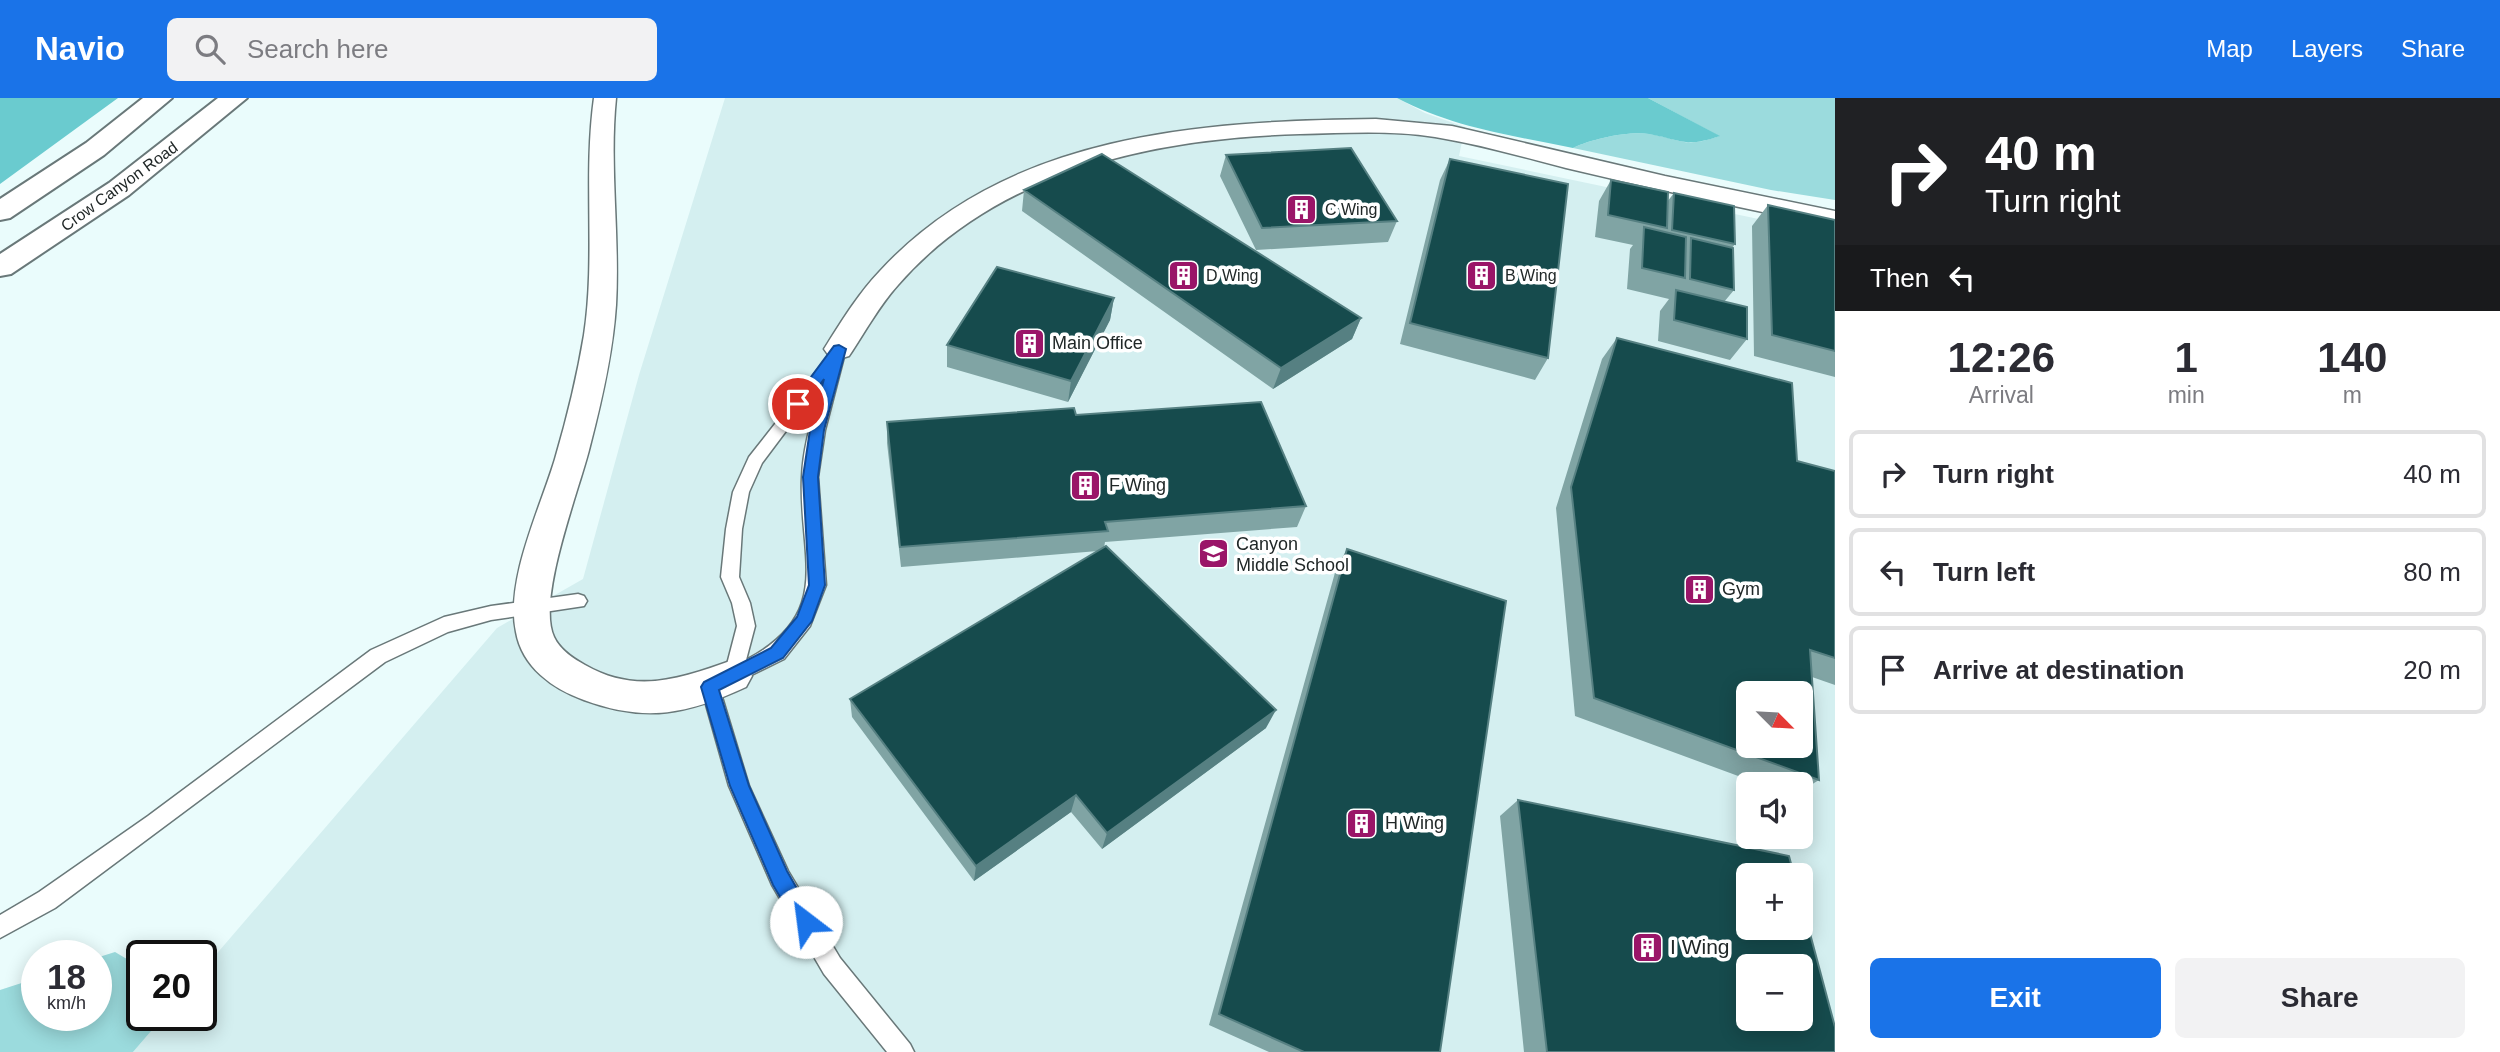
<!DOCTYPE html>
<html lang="en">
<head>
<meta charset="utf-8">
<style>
  body { margin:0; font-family:Helvetica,sans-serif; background:#f2f2f3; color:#2b2b33; height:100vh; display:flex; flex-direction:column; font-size:26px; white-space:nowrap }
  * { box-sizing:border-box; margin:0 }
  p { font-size:23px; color:#7c7c81 }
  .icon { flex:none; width:38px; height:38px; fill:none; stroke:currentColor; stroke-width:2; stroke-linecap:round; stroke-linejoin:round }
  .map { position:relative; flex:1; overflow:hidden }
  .details { display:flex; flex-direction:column; background:#fff; width:665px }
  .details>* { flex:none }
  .banner { background:#202124; color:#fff; overflow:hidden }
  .needle { width:46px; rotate:114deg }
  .tools { position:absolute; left:1736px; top:583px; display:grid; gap:14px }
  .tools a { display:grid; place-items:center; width:77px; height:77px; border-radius:10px; background:#fff; box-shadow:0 4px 18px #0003; font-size:35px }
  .speed { position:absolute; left:21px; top:842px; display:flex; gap:14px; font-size:35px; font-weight:700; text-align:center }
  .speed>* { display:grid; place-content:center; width:91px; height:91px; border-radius:50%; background:#fff; box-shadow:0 4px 18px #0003; line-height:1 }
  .speed small { font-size:18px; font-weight:400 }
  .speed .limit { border:4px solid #111; border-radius:10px; background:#fff; color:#111 }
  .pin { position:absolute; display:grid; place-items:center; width:60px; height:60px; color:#fff; margin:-30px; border:4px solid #fff; border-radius:50%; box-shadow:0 2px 7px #0007 }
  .me { position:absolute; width:77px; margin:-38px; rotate:330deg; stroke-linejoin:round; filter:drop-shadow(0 0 5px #0008) }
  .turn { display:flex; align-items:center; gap:24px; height:147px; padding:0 35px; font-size:32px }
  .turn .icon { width:91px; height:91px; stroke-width:2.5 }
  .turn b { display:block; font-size:49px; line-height:60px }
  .then { display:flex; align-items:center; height:66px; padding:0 35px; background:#0003; gap:14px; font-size:26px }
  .eta { display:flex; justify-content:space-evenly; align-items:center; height:119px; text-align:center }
  .eta b { font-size:42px; font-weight:800; line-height:49px }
  .cta { display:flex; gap:14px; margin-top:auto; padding:14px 35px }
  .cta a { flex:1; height:80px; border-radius:10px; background:#1a73e8; color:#fff; font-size:28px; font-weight:800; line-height:80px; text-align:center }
  .cta a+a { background:#f2f2f3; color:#2b2b33 }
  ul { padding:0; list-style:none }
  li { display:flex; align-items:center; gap:21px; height:88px; margin:0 14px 10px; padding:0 21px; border:4px solid #e1e1e2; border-radius:10px }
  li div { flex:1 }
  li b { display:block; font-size:26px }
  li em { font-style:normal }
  header { display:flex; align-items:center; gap:42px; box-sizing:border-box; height:98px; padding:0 35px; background:#1a73e8; color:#fff }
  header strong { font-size:33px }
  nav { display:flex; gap:38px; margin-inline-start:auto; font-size:24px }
  .search { width:490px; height:63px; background:#f2f2f3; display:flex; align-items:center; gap:18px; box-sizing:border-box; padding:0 24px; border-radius:10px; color:#7c7c81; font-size:26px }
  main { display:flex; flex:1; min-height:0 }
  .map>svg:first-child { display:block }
  .built { fill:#d4eff0; fill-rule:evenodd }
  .green { fill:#9bdbdd }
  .forest { fill:#6acbcf }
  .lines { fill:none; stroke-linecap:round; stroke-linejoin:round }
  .lane-casing { stroke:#697879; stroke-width:3 }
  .street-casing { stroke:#697879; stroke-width:3 }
  .secondary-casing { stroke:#697879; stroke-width:4 }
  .lane { fill:#fff; fill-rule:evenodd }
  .street { fill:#fff; fill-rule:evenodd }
  .secondary { fill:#fff; fill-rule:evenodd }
  .wall { fill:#80a4a4 }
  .shaded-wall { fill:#568082 }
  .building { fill:#164b4d; stroke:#568082; stroke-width:2; fill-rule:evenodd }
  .route { fill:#1a73e8; stroke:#114b97; stroke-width:2 }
  .labels { text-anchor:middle; stroke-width:7; stroke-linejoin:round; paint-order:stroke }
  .far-street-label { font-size:16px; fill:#202727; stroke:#fff }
  .far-poi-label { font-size:16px; fill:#202727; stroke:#fff; text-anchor:start }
  .poi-label { font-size:18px; fill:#202727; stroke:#fff; text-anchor:start }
  .near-poi-label { font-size:21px; fill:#202727; stroke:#fff; text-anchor:start }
</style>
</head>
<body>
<header>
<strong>Navio</strong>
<div class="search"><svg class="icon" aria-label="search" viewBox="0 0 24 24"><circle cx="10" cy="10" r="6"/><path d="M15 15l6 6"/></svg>Search here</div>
<nav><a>Map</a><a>Layers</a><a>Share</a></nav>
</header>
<main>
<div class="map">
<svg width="1835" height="954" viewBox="0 0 1835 954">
  <rect width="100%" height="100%" fill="#eafcfc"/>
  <path class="built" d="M725,0H1397L1425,15L1465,29L1459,58L1835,137V954H133L165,917H201V874L497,530L583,481L639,277ZM1748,595H1801V648H1748ZM1748,686H1801V738H1748ZM1748,777H1801V830H1748ZM1748,868H1801V920H1748Z"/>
  <path class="green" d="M1648,0H1835V102L1771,92L1573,50C1592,41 1628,33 1649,36C1682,41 1684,51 1719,38Z
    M115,854L142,870V917H165L133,954H0V892L37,880V917H96V860Z"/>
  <path class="forest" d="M0,0H118L0,86Z
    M1397,0H1648L1720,38C1685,50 1682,42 1649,36C1628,33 1592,41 1573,50C1511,37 1454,30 1397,0Z"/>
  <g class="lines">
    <defs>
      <path id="lane" d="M839,246L846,251L825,332L818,379L826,487L810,528L784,561L733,586L726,584L724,578L737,528L732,505L721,479L726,431L733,394L749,359L830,256L834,248ZM822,285C814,315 803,347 802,379C798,457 836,515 746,562L755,528L750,505L739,479L742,431L749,394L762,365Z
        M578,496L584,498L587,503L584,508L491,522L448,534L385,564L55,810L0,840V817L39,794L148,718L371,552L444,519L491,508Z
        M710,581L717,583L719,589L749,688L788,773L840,860L910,946L914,954H887L824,876L772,787L729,688L701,589L703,583Z"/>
      <path id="street" d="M594,0H616C609,69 620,138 616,207C613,254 602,302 590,348C580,390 536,501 554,539C560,552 574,561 585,567C637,597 682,580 733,562L746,567L752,578L746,589C688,616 646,625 584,602C553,591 522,569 516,534C505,482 540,411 555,361C567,320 577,279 584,237C596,159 583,79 594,0Z
        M1376,21L1452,28L1665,78L1835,113V129C1745,111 1655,91 1566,70C1523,59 1479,46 1435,39C1391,32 1345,35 1300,36C1155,40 998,72 898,187C879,208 865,234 849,258L839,261L829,258L824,251C841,224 858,196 880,173C1007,35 1201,23 1376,21Z"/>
      <path id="secondary" d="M143,0H172L104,57L10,120L0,122V101L86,45Z
        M218,0H247L129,97L11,176L0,178V156L109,85Z"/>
    </defs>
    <use href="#lane" class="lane-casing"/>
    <use href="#street" class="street-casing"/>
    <use href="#secondary" class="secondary-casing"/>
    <use href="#lane" class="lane"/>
    <use href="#street" class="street"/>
    <use href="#secondary" class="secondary"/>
  </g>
  <path class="wall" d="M1226,57L1397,123L1388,144L1256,152L1220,78Z
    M1450,61L1548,260L1535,282L1400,246L1440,82Z
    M1611,82L1667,104L1674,95L1735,146L1732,150L1734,192L1724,204L1747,241L1730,262L1658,243L1660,213L1669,201L1627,191L1630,151L1633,147L1595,139L1599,103Z
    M1024,92L1361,220L1352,241L1273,291L1022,113Z
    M1768,107L1835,122V279L1754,258L1752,128Z
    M1114,200L1110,222L1068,304L947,269V247Z
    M1617,240L1797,363L1835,373V587L1812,579L1819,682L1801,693V686H1760L1575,618L1556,410L1602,261Z
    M1076,317L1306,408L1297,429L1105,444L1104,450L1266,630L1102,751L1071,714L974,783L852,619L850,601L1098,453L901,469L887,345V324Z
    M1347,451L1440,954H1269L1209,927L1336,471Z
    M1518,702L1835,954H1524L1500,718Z"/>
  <path class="shaded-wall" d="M1114,200L1110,222L1068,304L1071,283Z
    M1361,220L1352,241L1273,291L1281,270Z
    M1276,612L1266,630L1102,751L1107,735Z
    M1076,697L1071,714L974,783L976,768Z"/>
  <path class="building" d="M1351,50L1397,123L1262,130L1226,57Z
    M1102,56L1361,220L1281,270L1024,92Z
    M1450,61L1568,86L1548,260L1410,225Z
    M1611,82L1668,94L1667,130L1608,117Z
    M1674,95L1734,108L1735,146L1672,132Z
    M1768,107L1835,122V253L1772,237Z
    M1644,129L1686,139L1685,180L1642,170Z
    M1691,140L1733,150L1734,192L1690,181Z
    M997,169L1114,200L1071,283L947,247Z
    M1676,192L1747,209V241L1674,222Z
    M1617,240L1792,285L1797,363L1835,373V560L1810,552L1819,682L1594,600L1571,389ZM1748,595H1801V648H1748Z
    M1261,304L1306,408L1105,424L1108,433L900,449L887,324L1074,310L1076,317Z
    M1106,448L1276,612L1107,735L1076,697L976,768L850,601Z
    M1347,451L1506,503L1440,954H1304L1219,916Z
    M1518,702L1789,758L1794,777H1748V830H1801V802L1835,929V954H1547ZM1748,868H1801V920H1748Z"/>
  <path class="route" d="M839,247L846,251L824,332L818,379L825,487L812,523L783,560L719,592L749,688L787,773L816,824L813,831L806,834L799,831L773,787L730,688L701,589L704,584L771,550L797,519L809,487L803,379L810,332L824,281L803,310L798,311L791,306L834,248Z"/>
  <defs>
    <symbol id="building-square" viewBox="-11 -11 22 22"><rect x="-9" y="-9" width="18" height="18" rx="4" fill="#9a1568" stroke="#fff"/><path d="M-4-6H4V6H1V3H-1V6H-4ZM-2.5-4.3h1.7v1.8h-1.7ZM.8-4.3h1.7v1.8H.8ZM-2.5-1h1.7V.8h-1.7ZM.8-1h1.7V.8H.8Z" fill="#fff"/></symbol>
    <symbol id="school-square" viewBox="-11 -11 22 22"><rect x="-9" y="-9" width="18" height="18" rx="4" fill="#9a1568" stroke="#fff"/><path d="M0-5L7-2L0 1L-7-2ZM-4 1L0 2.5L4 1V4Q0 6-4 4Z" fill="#fff"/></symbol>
  </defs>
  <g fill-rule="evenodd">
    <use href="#building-square" x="1284" y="94" width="35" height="35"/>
    <use href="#building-square" x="1166" y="160" width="35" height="35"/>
    <use href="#building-square" x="1464" y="160" width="35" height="35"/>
    <use href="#building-square" x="1012" y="228" width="35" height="35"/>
    <use href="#building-square" x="1068" y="370" width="35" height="35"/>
    <use href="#school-square" x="1196" y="438" width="35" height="35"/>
    <use href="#building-square" x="1682" y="474" width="35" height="35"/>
    <use href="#building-square" x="1344" y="708" width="35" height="35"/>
    <use href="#building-square" x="1630" y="832" width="35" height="35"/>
  </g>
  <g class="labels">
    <g class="far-street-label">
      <text transform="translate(119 88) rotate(-36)" y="6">Crow Canyon Road</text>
    </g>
    <g class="far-poi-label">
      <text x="1325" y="117">C Wing</text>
      <text x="1206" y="183">D Wing</text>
      <text x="1505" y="183">B Wing</text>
    </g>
    <g class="poi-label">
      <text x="1052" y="251">Main Office</text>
      <text x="1109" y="393">F Wing</text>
      <text x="1236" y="452">Canyon<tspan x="1236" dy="21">Middle School</tspan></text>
      <text x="1722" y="497">Gym</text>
      <text x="1385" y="731">H Wing</text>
    </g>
    <g class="near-poi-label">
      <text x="1670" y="856">I Wing</text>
    </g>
  </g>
</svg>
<div class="tools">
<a><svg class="needle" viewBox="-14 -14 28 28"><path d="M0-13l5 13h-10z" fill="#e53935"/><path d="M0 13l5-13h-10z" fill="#7c7c81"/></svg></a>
<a><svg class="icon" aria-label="sound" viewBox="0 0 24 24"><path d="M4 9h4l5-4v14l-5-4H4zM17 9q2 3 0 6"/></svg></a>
<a>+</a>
<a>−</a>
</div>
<div class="speed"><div>18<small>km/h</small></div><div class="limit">20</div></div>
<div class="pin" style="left:798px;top:306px;background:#d93025"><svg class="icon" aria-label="arrive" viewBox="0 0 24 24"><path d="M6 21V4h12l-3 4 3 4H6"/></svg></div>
<svg class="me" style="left:806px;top:824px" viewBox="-20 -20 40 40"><circle r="19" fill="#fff"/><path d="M0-13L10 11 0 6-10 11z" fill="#1a73e8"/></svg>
</div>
<section class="details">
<div class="banner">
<div class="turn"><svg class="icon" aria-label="right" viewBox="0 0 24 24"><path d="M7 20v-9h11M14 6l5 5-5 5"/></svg><div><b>40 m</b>Turn right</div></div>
<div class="then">Then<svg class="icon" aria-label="left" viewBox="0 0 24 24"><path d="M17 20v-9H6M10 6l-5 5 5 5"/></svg></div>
</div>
<div class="eta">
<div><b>12:26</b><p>Arrival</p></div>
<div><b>1</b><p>min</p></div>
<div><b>140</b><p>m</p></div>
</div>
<ul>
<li><svg class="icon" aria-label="right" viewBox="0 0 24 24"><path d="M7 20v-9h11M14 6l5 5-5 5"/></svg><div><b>Turn right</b></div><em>40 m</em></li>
<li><svg class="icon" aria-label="left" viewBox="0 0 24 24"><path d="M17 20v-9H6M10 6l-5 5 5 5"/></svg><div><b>Turn left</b></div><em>80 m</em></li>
<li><svg class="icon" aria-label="arrive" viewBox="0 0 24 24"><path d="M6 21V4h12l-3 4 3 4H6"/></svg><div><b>Arrive at destination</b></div><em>20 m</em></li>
</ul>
<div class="cta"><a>Exit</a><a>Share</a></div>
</section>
</main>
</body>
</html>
